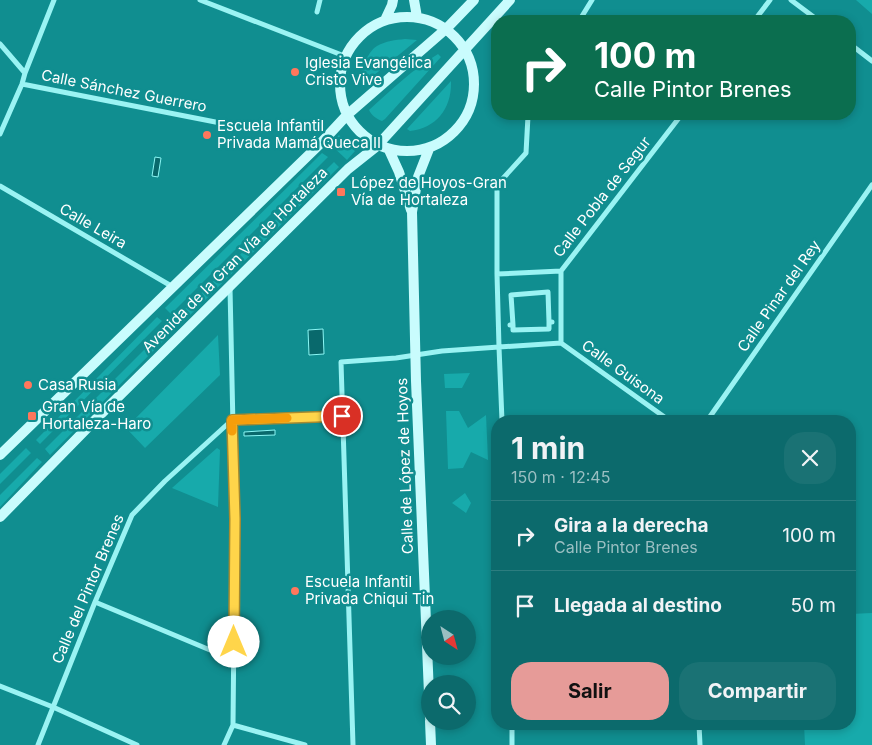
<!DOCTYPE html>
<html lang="es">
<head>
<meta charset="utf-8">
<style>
  body { margin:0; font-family:Inter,sans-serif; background:#1a7274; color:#f1f3f6; height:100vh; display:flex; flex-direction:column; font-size:19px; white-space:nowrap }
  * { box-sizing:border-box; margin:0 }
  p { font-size:16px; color:#9abfc2 }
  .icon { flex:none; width:28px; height:28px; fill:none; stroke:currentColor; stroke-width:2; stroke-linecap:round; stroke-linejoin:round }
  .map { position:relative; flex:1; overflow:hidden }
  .side { position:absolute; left:491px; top:415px; width:365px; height:315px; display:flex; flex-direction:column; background:#0c6a6c; border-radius:20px; box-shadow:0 2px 8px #0003 }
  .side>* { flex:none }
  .banner { position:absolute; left:491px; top:15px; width:365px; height:105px; border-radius:20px; box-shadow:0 2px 8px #0003; background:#0b6e4f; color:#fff; overflow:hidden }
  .needle { width:32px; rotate:144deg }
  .controls { position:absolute; left:421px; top:610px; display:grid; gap:10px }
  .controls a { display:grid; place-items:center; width:55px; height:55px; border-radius:50%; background:#0c6a6c; box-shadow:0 2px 8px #0003; font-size:25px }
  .pin { position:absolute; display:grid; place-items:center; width:42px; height:42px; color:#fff; margin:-21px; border:2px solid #fff; border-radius:50%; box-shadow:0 1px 5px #0007 }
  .me { position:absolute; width:55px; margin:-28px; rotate:0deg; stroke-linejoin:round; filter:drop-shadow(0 0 4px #0008) }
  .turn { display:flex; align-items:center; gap:18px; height:105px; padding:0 20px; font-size:22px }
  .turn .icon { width:65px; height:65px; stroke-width:2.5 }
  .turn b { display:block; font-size:35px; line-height:42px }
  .round { display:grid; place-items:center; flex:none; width:52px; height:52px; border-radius:20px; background:#1a7274 }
  .overview { display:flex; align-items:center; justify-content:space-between; height:85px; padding:0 20px }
  h1 { font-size:30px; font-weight:700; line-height:38px }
  .button { display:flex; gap:10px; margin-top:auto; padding:10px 20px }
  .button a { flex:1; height:58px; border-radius:20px; background:#e69b98; color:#111; font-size:20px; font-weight:700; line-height:58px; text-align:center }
  .button a+a { background:#1a7274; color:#f1f3f6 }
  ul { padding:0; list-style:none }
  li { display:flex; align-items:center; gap:15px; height:70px; padding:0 20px; border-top:1px solid #2c7d7f }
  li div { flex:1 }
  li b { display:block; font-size:19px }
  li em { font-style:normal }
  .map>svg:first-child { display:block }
  .green { fill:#17aaab }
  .water { fill:#09696c; stroke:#8bf7f5 }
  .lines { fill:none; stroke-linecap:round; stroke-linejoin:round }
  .street { stroke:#9af3f3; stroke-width:5 }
  .secondary { stroke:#c9fcfd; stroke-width:10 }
  .route-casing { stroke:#a68a30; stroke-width:12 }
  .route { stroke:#ffd54a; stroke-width:9 }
  .slow { stroke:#f59e0b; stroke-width:9 }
  .poi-dot { fill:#ff775c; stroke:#108e90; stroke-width:2 }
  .labels { text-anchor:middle; stroke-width:5; stroke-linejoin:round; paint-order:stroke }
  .poi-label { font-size:15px; fill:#fff; stroke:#108e90; text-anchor:start }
  .street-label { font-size:15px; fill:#fff; stroke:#108e90 }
</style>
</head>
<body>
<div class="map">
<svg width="872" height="745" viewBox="0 0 872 745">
  <rect width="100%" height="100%" fill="#108e90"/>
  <path class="green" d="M856,0H872V14Z
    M405,39L417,40L362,85C357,75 368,51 377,46C386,41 395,40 405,39Z
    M438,54L441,57L385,119L382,121C377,119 371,115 369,110C391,90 413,69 438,54Z
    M451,81C452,108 437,128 410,131L407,129Z
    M339,135L347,144L355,151L347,160L330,144Z
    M322,153L328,157L171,314L165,308Z
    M334,162L339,167L181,324L176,318Z
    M157,317L162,321L40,444L36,440Z
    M167,327L172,332L50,455L45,449Z
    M218,335L220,375L145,448L126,428Z
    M470,373L462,388H445L444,374Z
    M446,411H459L468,428L486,415L488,460L471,452L463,468L448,469Z
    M26,448L31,453L0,484V474Z
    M217,448L220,450L218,507L172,488Z
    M37,458L42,462L0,507V495Z
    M465,493L471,503L466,513L452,503Z
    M872,613V745H805L804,724H850V614Z"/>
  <path class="water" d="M155,157L161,158L158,177L152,176Z
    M323,329L324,354L309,355L308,330Z
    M275,430V435L244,436V432Z"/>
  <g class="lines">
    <path class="street" d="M200,0L347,57
      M791,0L819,21
      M317,12L320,0
      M579,21L592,0
      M754,21L770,0
      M0,44L25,73
      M850,44L872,61
      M22,84L251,129
      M0,134L22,84L25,73L54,0
      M0,186L173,287
      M561,271V343L499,347L497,274Z
      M561,271L682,114
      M497,274V185L526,153L528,116L529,114
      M510,325H513L511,295L548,292L549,322H552
      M513,325V330L549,329V322
      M561,343L670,421
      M232,420L342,416
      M705,421L709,418L872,185
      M95,602L234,660
      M0,686L53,707L137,745
      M512,724V745
      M699,724L700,745
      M233,725L305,745
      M38,745L95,602L132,515L165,481L232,420
      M224,745L233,725L235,519L230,288
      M353,745L341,362L396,358L442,351L499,347L502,421"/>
    <path class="secondary" d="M414,0L417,17
      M340 84a67 67 0 1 1 134 0a67 67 0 1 1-134 0Z
      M385,20L392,5L393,0
      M429,149L418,177L412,212L416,381L430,718
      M389,150L399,172L411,210
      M0,455L321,143L347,115L447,28L474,0
      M0,517L99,416L348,169L377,146L510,0
      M430,721L431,745"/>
  </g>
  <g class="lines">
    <defs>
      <path id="route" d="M234,642L235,519L232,420L342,416"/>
    </defs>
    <use href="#route" class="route-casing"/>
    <use href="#route" class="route"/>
    <path class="slow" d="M232,431V420L287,418"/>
  </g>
  <g class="poi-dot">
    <circle cx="295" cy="72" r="5"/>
    <circle cx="207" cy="135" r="5"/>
    <rect x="336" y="187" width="10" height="10" rx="2.5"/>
    <circle cx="28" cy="385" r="5"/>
    <rect x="27" y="411" width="10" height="10" rx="2.5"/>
    <circle cx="295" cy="591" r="5"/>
  </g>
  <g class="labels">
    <g class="poi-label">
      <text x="305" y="68">Iglesia Evangélica<tspan x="305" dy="17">Cristo Vive</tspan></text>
      <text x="217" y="131">Escuela Infantil<tspan x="217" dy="17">Privada Mamá Queca II</tspan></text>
      <text x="351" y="188">López de Hoyos-Gran<tspan x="351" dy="17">Vía de Hortaleza</tspan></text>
      <text x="38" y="390">Casa Rusia</text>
      <text x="42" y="412">Gran Vía de<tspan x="42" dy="17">Hortaleza-Haro</tspan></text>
      <text x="305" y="587">Escuela Infantil<tspan x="305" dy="17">Privada Chiqui Tin</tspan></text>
    </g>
    <g class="street-label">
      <text transform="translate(124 91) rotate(11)" y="5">Calle Sánchez Guerrero</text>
      <text transform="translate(602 197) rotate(-52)" y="5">Calle Pobla de Segur</text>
      <text transform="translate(93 226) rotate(30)" y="5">Calle Leira</text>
      <text transform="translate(235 260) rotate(-45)" y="5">Avenida de la Gran Vía de Hortaleza</text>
      <text transform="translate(779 296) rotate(-55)" y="5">Calle Pinar del Rey</text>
      <text transform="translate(623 372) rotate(36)" y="5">Calle Guisona</text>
      <text transform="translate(405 466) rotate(-92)" y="5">Calle de López de Hoyos</text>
      <text transform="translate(88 589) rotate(-67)" y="5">Calle del Pintor Brenes</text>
    </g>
  </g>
</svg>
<div class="controls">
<a><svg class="needle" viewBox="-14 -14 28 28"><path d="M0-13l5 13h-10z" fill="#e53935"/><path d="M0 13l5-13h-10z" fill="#9abfc2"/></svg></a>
<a><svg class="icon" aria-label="search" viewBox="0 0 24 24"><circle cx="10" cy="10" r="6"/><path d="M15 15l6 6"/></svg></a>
</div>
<div class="pin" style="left:342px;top:416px;background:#d93025"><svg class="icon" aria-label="arrive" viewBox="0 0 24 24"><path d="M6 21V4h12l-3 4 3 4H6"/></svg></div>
<svg class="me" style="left:234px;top:642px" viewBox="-20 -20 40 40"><circle r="19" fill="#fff"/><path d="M0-13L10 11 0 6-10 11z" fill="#ffd54a"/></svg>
<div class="banner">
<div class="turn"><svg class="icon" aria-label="right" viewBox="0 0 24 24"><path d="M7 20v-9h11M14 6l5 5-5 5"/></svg><div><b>100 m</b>Calle Pintor Brenes</div></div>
</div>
<section class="side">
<div class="overview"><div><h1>1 min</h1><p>150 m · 12:45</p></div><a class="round"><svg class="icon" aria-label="close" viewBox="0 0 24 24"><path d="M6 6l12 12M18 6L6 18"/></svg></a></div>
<ul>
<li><svg class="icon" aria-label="right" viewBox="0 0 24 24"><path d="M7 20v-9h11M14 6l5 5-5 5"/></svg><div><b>Gira a la derecha</b><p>Calle Pintor Brenes</p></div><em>100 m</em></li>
<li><svg class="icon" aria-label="arrive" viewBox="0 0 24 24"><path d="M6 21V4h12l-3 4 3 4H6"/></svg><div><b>Llegada al destino</b></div><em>50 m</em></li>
</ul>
<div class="button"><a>Salir</a><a>Compartir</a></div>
</section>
</div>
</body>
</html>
